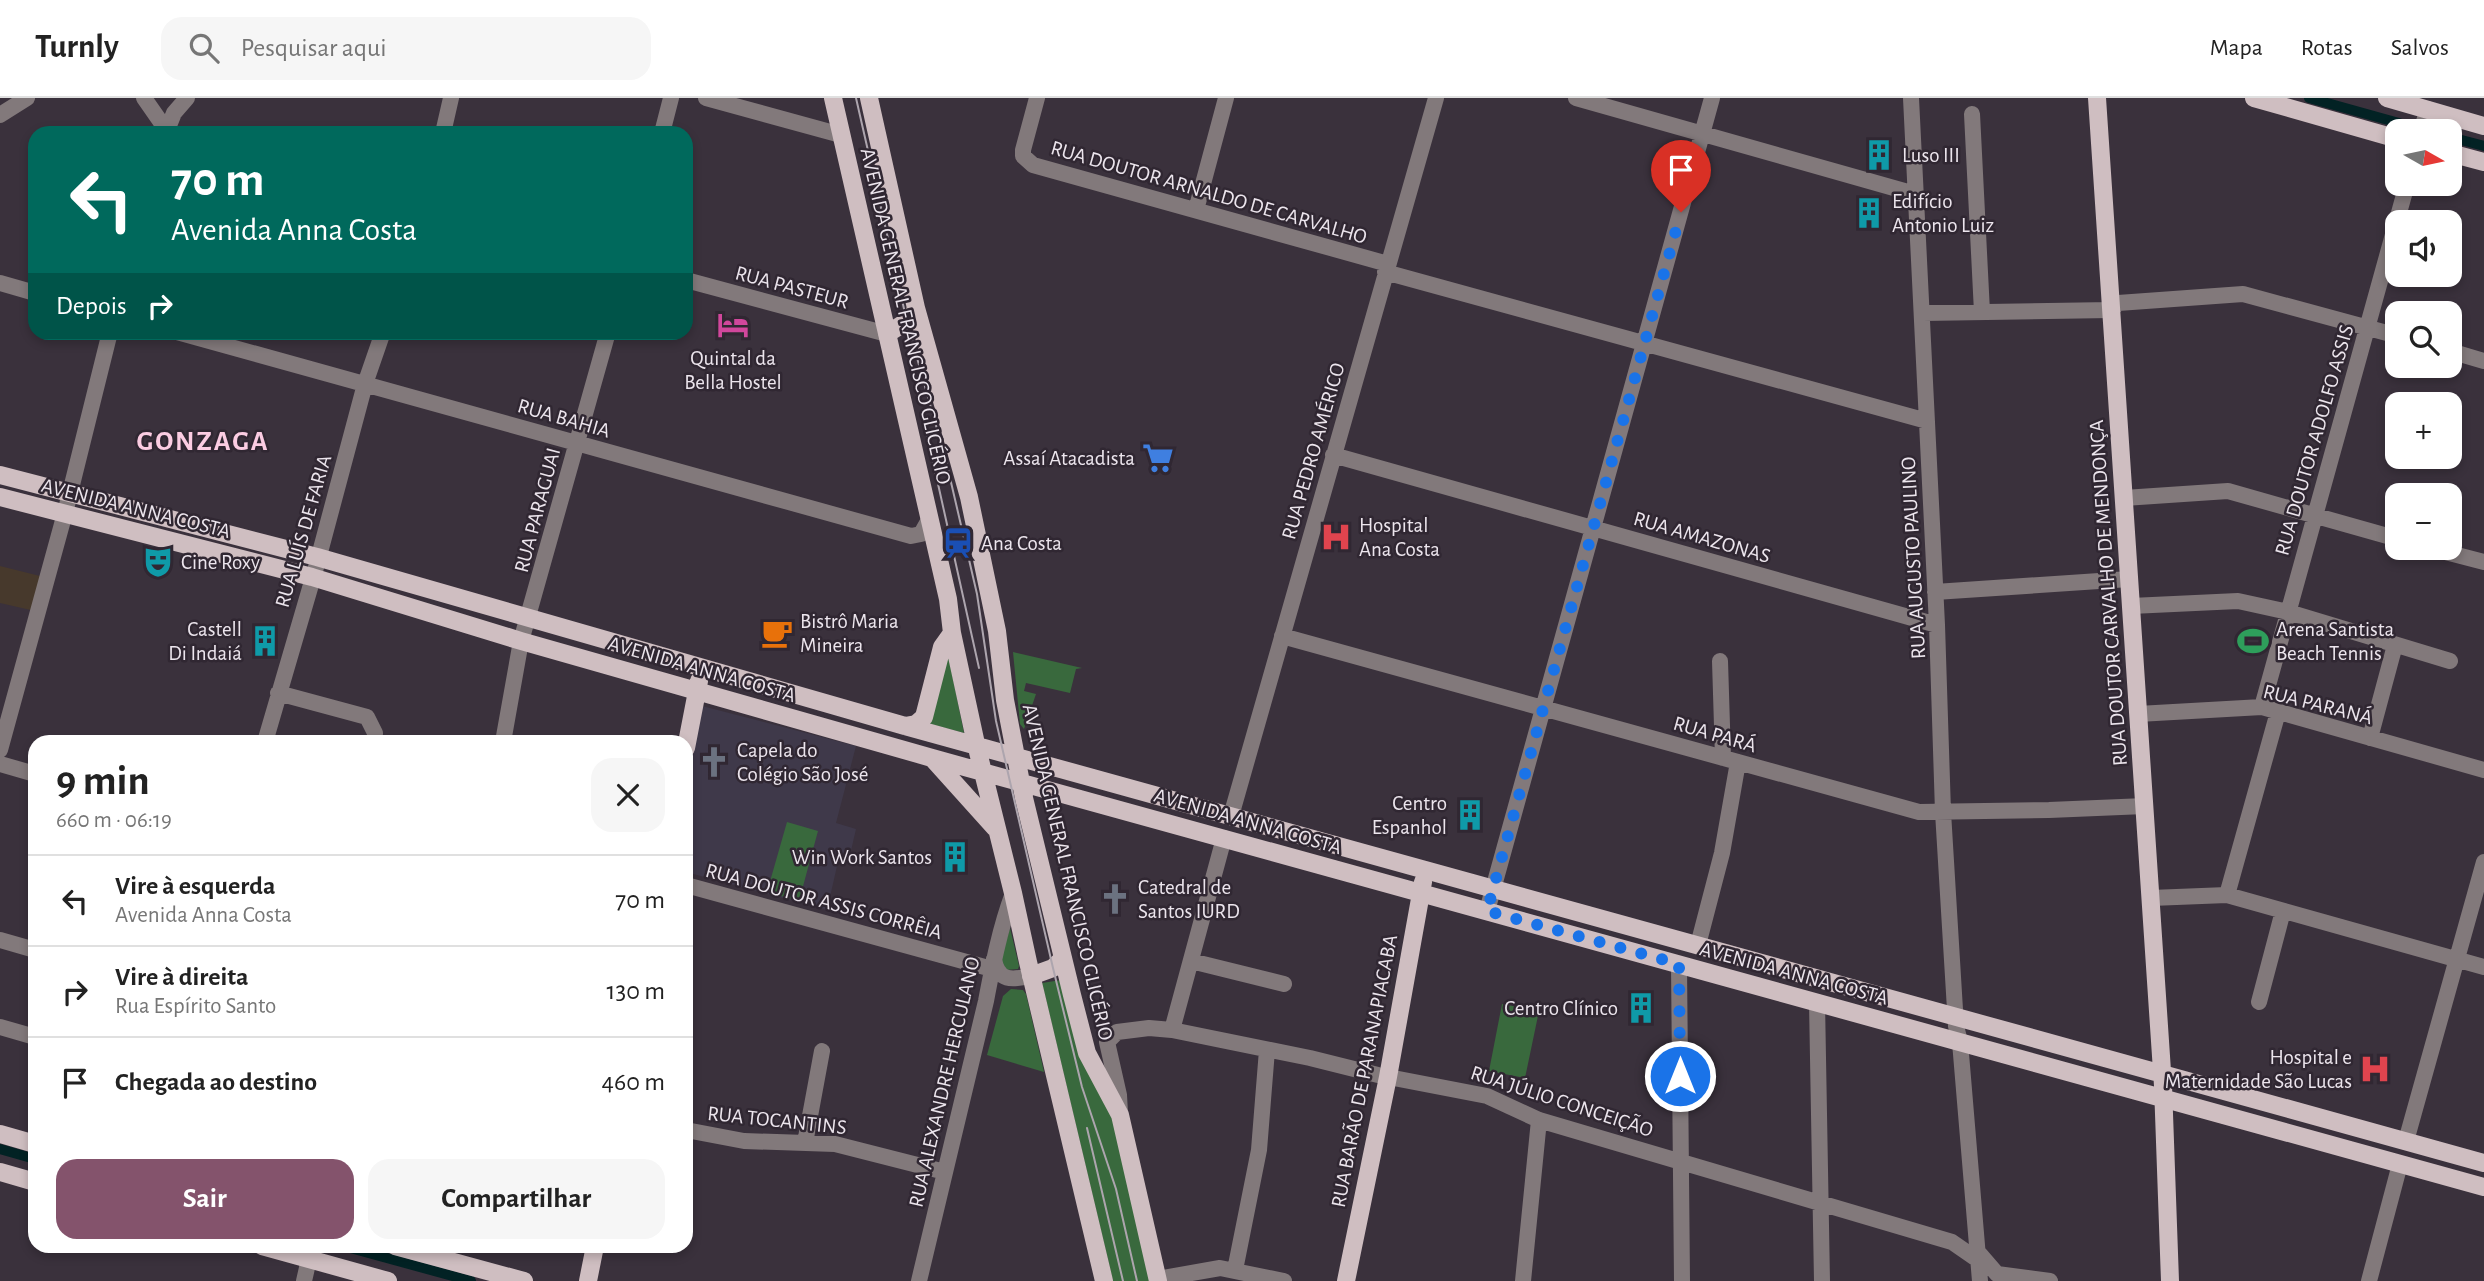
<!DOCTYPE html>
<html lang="pt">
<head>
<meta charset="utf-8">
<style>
  body { margin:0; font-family:"Alegreya Sans",sans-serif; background:#f6f6f6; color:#222; height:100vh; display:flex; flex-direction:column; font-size:26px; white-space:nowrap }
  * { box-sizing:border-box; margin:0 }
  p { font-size:23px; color:#767676 }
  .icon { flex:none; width:38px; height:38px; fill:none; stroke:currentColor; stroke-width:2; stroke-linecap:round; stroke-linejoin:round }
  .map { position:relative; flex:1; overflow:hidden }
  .details { position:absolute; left:28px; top:637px; width:665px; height:518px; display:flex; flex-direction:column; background:#fff; border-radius:21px; box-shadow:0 4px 10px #0003 }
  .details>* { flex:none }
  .guide { position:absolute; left:28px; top:28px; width:665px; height:214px; border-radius:21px; box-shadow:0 4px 10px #0003; background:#00695c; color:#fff; overflow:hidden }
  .needle { width:46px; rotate:99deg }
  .controls { position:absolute; left:2385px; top:21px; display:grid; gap:14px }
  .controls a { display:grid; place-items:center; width:77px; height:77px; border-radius:14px; background:#fff; box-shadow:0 4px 10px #0003; font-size:35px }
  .pin { position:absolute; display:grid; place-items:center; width:60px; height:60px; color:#fff; margin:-72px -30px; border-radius:50% 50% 50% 0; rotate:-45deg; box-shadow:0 0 7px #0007 }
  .pin .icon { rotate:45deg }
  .me { position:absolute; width:77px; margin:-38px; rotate:0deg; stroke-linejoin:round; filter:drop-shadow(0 0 5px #0008) }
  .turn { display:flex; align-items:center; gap:24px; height:147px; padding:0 28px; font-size:32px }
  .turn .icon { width:91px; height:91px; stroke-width:2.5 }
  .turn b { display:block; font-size:49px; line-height:60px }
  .then { display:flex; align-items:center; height:66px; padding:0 28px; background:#0003; gap:14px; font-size:26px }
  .round { display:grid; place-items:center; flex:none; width:74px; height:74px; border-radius:21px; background:#f6f6f6 }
  .headline { display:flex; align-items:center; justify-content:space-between; height:119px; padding:0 28px }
  h1 { font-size:42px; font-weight:600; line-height:52px }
  .cta { display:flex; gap:14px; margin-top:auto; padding:14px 28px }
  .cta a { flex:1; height:80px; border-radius:21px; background:#84536c; color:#fff; font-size:28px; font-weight:600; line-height:80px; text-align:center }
  .cta a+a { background:#f6f6f6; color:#222 }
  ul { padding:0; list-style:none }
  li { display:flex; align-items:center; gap:21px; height:91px; padding:0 28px; border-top:2px solid #e0e0e0 }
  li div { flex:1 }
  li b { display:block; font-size:26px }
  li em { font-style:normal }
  header { display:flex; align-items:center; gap:42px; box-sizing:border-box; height:98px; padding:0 35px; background:#fff; border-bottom:2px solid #e0e0e0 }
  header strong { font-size:33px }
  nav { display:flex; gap:38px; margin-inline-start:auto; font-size:24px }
  .search { width:490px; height:63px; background:#f6f6f6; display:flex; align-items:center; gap:18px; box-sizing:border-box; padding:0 24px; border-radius:21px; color:#767676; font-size:26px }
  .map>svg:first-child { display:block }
  .commercial { fill:#47392c }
  .education { fill:#3f394a }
  .green { fill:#39693d }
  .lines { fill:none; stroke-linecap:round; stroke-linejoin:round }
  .canal { stroke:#022224; stroke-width:10 }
  .minor { stroke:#82797b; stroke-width:16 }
  .major { stroke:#cfbec1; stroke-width:18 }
  .tram { stroke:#ada5ae; stroke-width:2 }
  .route { stroke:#1a73e8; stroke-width:12; stroke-dasharray:0 21.6 }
  .labels { text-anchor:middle; stroke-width:5; stroke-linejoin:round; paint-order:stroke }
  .poi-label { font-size:21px; fill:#ece5ed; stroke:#302732; text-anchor:start }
  .street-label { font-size:21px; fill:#ece5ed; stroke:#302732 }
  .district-label { font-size:28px; font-weight:bold; letter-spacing:2px; fill:#fbcce2; stroke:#302732 }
</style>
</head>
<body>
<header>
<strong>Turnly</strong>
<div class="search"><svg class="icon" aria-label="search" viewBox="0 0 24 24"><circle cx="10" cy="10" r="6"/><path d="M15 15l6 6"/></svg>Pesquisar aqui</div>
<nav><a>Mapa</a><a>Rotas</a><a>Salvos</a></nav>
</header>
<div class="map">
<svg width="2484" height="1183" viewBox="0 0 2484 1183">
  <rect width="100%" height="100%" fill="#3a313c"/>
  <path class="commercial" d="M0,468L44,479L35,513L0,505Z"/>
  <path class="education" d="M702,608L856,648L836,725L856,731L850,757L840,755L827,812L686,774V684Z"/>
  <path class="green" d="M1013,554L1082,570L1076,571L1070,595L1026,585L1024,593L1036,596L1024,631L1020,626Z
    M947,561H949L964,635L930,626L945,563Z
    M787,724L818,733L799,803L767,794Z
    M1010,830L1019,868L1018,871L1005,872L1001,860Z
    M1061,882L1113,1021L1150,1183H1113L1042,885Z
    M1011,891L1023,892L1026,896L1044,974L987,957L1003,898Z
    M1502,906L1539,913L1525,980L1489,973Z"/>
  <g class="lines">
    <path class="canal" d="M2309,0L2399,25
      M2450,39L2484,48
      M0,1051L35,1061
      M343,1148L471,1183"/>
    <path class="minor" d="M144,0L167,33L173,35
      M706,0L841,37
      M1037,0L1023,52V58L1033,67L1388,166
      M1576,0L1915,96
      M1911,0L1937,527L1943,714L1956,928L1960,944L1980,1183
      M1972,16L1982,214
      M0,17L27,0
      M2421,33L2428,11
      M166,35L174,15L187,0
      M443,35L451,0
      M662,35L671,0
      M1196,112L1226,0
      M1385,174L1927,323
      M686,182L887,236
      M0,185L35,195
      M1923,215L2111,212L2118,205L2243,196L2398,238
      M177,234L911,438L921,436L930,420
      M2450,253L2484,263
      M1333,357L1937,527
      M2124,400L2228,393L2398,441
      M2430,450L2484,464
      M1935,494L2129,481
      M2131,508L2238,503L2288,514L2450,563
      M1282,538L1919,714L2049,712L2145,708
      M1720,563L1723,660
      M278,595L367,619L375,635L374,644
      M2262,609L2407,86
      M2138,616L2262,609L2484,672
      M2370,640L2395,547
      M265,644L315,473L365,286L383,234
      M503,644L521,543L608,234
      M0,652L65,415L110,234
      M0,666L35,676
      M1231,718L1436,0
      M686,787L992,871
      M2227,797L2278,614
      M2151,800L2227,797L2484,869
      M1487,813L1712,0
      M0,842L35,852
      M1698,847L1722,755L1738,664
      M994,861C998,884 1012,882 1031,878
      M1191,863L1284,886
      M1679,866L1682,1183
      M1817,904L1822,1183
      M2259,904L2283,813
      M0,929L35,939
      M1172,932L1224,740
      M1120,1015L1119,997L1107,944L1117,934L1149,930L1172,932L1310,960L1378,977L1487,998L1539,1022L1952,1144L1978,1162
      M686,1032L744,1043L835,1046L945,1074
      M2406,1043L2484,764
      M805,1045L822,953
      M1978,1154L1997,1176L2050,1183
      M1235,1172L1259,1052L1267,952
      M1158,1181L1220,1170L1284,1183
      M304,1183L309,1161
      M919,1183L986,903C993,866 1000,830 1013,795
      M1523,1183L1539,1022
      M2369,1183L2400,1066"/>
    <path class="major" d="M833,0L948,501L952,535L976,646L1013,795L1028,864L1104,1183
      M869,0L916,210L969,399L997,533L1005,602L1024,700L1072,897L1087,955L1120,1017L1158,1183
      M2097,0L2163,988L2170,1183
      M2254,0L2398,41
      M2387,0L2484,28
      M2450,55L2484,64
      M887,236L912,220L916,210
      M0,377L317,459L905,628L2484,1065
      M0,399L312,479L521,543L932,660L2484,1089
      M905,628L916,626L924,619L942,549L952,535
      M686,650L699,583
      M932,660L995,730
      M1031,878L1053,870L1063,860
      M0,1036L35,1046
      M0,1074L35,1084
      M262,1148L388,1183
      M395,1148L524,1183
      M588,1183L595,1148
      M1346,1183L1388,979L1423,784"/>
    <path class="tram" d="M856,0L907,224L947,367L977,496L996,623L1053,870L1082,989L1116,1091L1137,1183
      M922,314L979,570
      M1087,1030L1123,1183"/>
  </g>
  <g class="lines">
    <path class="route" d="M1680,978L1679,866L1487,813L1681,114"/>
  </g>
  <defs>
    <symbol id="building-bare" viewBox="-9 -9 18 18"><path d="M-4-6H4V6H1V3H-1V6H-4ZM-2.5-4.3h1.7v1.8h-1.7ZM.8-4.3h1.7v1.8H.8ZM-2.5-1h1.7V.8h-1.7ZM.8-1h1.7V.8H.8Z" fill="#0f9aa8" stroke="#302732" stroke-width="2.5" paint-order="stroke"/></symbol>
    <symbol id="hotel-bare" viewBox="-9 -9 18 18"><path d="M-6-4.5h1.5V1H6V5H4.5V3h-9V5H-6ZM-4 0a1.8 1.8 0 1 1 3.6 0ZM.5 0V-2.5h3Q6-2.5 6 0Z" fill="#d1479c" stroke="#302732" stroke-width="2.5" paint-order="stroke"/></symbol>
    <symbol id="supermarket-bare" viewBox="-9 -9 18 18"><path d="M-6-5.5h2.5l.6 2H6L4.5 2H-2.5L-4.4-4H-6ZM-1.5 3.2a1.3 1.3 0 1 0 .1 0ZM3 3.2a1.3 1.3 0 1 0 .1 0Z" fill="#3f7fe0" stroke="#302732" stroke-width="2.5" paint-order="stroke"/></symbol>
    <symbol id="hospital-bare" viewBox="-9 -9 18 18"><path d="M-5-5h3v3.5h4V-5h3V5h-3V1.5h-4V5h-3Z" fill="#e0444e" stroke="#302732" stroke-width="2.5" paint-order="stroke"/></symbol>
    <symbol id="station-bare" viewBox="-9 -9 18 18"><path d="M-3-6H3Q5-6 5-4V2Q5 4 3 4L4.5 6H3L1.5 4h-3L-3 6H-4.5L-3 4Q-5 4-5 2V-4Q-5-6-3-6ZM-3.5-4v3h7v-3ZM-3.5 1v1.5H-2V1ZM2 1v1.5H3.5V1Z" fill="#1a4fb4" stroke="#302732" stroke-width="2.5" paint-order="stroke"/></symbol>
    <symbol id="theatre-bare" viewBox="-9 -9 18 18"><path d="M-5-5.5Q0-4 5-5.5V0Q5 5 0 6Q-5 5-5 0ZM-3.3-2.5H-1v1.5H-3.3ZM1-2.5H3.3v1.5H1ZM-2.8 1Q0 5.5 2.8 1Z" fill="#0f9aa8" stroke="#302732" stroke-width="2.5" paint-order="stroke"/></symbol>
    <symbol id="cafe-bare" viewBox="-9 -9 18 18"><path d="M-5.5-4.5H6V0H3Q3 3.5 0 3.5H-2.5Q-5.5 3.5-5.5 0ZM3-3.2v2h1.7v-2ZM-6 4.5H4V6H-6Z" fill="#e8710a" stroke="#302732" stroke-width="2.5" paint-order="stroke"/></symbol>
    <symbol id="stadium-bare" viewBox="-9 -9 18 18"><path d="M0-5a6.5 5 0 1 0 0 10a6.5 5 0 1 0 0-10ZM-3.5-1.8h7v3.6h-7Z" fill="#2e9e5b" stroke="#302732" stroke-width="2.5" paint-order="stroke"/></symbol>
    <symbol id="church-bare" viewBox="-9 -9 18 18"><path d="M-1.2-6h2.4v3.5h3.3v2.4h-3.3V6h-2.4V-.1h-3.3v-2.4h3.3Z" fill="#6b7280" stroke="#302732" stroke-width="2.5" paint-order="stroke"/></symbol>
  </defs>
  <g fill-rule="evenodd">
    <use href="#building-bare" x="1857" y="35" width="44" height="44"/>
    <use href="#building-bare" x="1847" y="93" width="44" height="44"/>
    <use href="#hotel-bare" x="711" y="205" width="44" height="44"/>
    <use href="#supermarket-bare" x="1136" y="338" width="44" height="44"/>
    <use href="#hospital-bare" x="1314" y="417" width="44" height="44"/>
    <use href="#station-bare" x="936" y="423" width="44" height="44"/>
    <use href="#theatre-bare" x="136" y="442" width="44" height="44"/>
    <use href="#cafe-bare" x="755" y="513" width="44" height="44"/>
    <use href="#building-bare" x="243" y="521" width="44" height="44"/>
    <use href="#stadium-bare" x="2231" y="521" width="44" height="44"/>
    <use href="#church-bare" x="692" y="642" width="44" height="44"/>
    <use href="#building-bare" x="1448" y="695" width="44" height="44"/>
    <use href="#building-bare" x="933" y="737" width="44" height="44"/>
    <use href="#church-bare" x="1093" y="779" width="44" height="44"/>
    <use href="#building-bare" x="1619" y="888" width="44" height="44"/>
    <use href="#hospital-bare" x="2353" y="949" width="44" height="44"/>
  </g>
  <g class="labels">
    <g class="poi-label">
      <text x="1902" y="64">Luso III</text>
      <text x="1892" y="110">Edifício<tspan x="1892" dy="24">Antonio Luiz</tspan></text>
      <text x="733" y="267" text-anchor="middle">Quintal da<tspan x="733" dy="24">Bella Hostel</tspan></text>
      <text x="1135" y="367" text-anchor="end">Assaí Atacadista</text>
      <text x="1359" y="434">Hospital<tspan x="1359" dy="24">Ana Costa</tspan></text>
      <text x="981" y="452">Ana Costa</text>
      <text x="181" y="471">Cine Roxy</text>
      <text x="800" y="530">Bistrô Maria<tspan x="800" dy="24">Mineira</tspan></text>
      <text x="242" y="538" text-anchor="end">Castell<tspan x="242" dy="24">Di Indaiá</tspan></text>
      <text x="2276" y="538">Arena Santista<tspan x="2276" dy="24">Beach Tennis</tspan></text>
      <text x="737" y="659">Capela do<tspan x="737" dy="24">Colégio São José</tspan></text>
      <text x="1447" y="712" text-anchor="end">Centro<tspan x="1447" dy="24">Espanhol</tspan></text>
      <text x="932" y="766" text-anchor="end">Win Work Santos</text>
      <text x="1138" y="796">Catedral de<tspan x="1138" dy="24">Santos IURD</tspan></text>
      <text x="1618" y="917" text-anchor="end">Centro Clínico</text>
      <text x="2352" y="966" text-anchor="end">Hospital e<tspan x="2352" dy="24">Maternidade São Lucas</tspan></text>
    </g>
    <g class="street-label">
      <text transform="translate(1209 94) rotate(16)" y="7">RUA DOUTOR ARNALDO DE CARVALHO</text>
      <text transform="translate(792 189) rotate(15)" y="7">RUA PASTEUR</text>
      <text transform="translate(906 218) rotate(77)" y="7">AVENIDA GENERAL FRANCISCO GLICÉRIO</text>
      <text transform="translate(564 320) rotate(16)" y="7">RUA BAHIA</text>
      <text transform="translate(2314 342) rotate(-74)" y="7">RUA DOUTOR ADOLFO ASSIS</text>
      <text transform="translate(1313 353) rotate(-74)" y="7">RUA PEDRO AMÉRICO</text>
      <text transform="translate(136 410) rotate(14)" y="7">AVENIDA ANNA COSTA</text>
      <text transform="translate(537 412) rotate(-75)" y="7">RUA PARAGUAI</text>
      <text transform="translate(303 433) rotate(-74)" y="7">RUA LUÍS DE FARIA</text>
      <text transform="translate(1702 439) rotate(16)" y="7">RUA AMAZONAS</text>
      <text transform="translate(1913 460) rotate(-93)" y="7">RUA AUGUSTO PAULINO</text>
      <text transform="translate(2108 495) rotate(-94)" y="7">RUA DOUTOR CARVALHO DE MENDONÇA</text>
      <text transform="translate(702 571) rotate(16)" y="7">AVENIDA ANNA COSTA</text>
      <text transform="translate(2318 606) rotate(14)" y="7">RUA PARANÁ</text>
      <text transform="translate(1715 636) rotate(16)" y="7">RUA PARÁ</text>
      <text transform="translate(1248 723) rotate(16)" y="7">AVENIDA ANNA COSTA</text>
      <text transform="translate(1068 774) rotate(77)" y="7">AVENIDA GENERAL FRANCISCO GLICÉRIO</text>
      <text transform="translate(824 803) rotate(15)" y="7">RUA DOUTOR ASSIS CORRÊIA</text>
      <text transform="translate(1794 875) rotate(15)" y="7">AVENIDA ANNA COSTA</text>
      <text transform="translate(1364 973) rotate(-79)" y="7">RUA BARÃO DE PARANAPIACABA</text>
      <text transform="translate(944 984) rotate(-77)" y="7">RUA ALEXANDRE HERCULANO</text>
      <text transform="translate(1562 1003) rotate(18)" y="7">RUA JÚLIO CONCEIÇÃO</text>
      <text transform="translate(777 1022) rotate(6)" y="7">RUA TOCANTINS</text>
    </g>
    <g class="district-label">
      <text x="203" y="352">GONZAGA</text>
    </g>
  </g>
</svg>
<div class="controls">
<a><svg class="needle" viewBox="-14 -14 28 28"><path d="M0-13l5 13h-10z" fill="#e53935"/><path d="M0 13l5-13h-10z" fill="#767676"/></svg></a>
<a><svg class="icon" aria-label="sound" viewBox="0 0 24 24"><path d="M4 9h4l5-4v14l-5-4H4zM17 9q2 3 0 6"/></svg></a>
<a><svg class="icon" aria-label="search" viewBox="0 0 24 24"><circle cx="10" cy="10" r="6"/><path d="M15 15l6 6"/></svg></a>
<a>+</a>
<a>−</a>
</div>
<div class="pin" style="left:1681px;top:114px;background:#d93025"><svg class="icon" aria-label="arrive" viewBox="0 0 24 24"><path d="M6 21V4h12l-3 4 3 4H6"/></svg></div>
<svg class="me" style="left:1680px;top:978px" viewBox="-20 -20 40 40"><circle r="17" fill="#1a73e8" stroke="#fff" stroke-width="3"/><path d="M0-11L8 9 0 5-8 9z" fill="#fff"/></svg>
<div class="guide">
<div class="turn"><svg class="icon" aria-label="left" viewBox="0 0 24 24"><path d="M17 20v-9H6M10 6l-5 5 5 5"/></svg><div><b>70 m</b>Avenida Anna Costa</div></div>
<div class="then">Depois<svg class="icon" aria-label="right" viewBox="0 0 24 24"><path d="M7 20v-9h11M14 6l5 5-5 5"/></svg></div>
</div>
<section class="details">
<div class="headline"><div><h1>9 min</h1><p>660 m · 06:19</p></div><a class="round"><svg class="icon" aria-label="close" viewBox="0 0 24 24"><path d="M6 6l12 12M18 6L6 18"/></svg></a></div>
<ul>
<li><svg class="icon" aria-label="left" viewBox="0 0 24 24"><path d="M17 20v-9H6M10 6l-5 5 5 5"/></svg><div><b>Vire à esquerda</b><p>Avenida Anna Costa</p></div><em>70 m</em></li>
<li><svg class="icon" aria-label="right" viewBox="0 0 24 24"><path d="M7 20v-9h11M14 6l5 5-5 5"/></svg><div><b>Vire à direita</b><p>Rua Espírito Santo</p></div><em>130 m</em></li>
<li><svg class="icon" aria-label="arrive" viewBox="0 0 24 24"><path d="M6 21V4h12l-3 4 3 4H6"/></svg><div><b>Chegada ao destino</b></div><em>460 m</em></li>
</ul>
<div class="cta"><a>Sair</a><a>Compartilhar</a></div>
</section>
</div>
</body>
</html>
